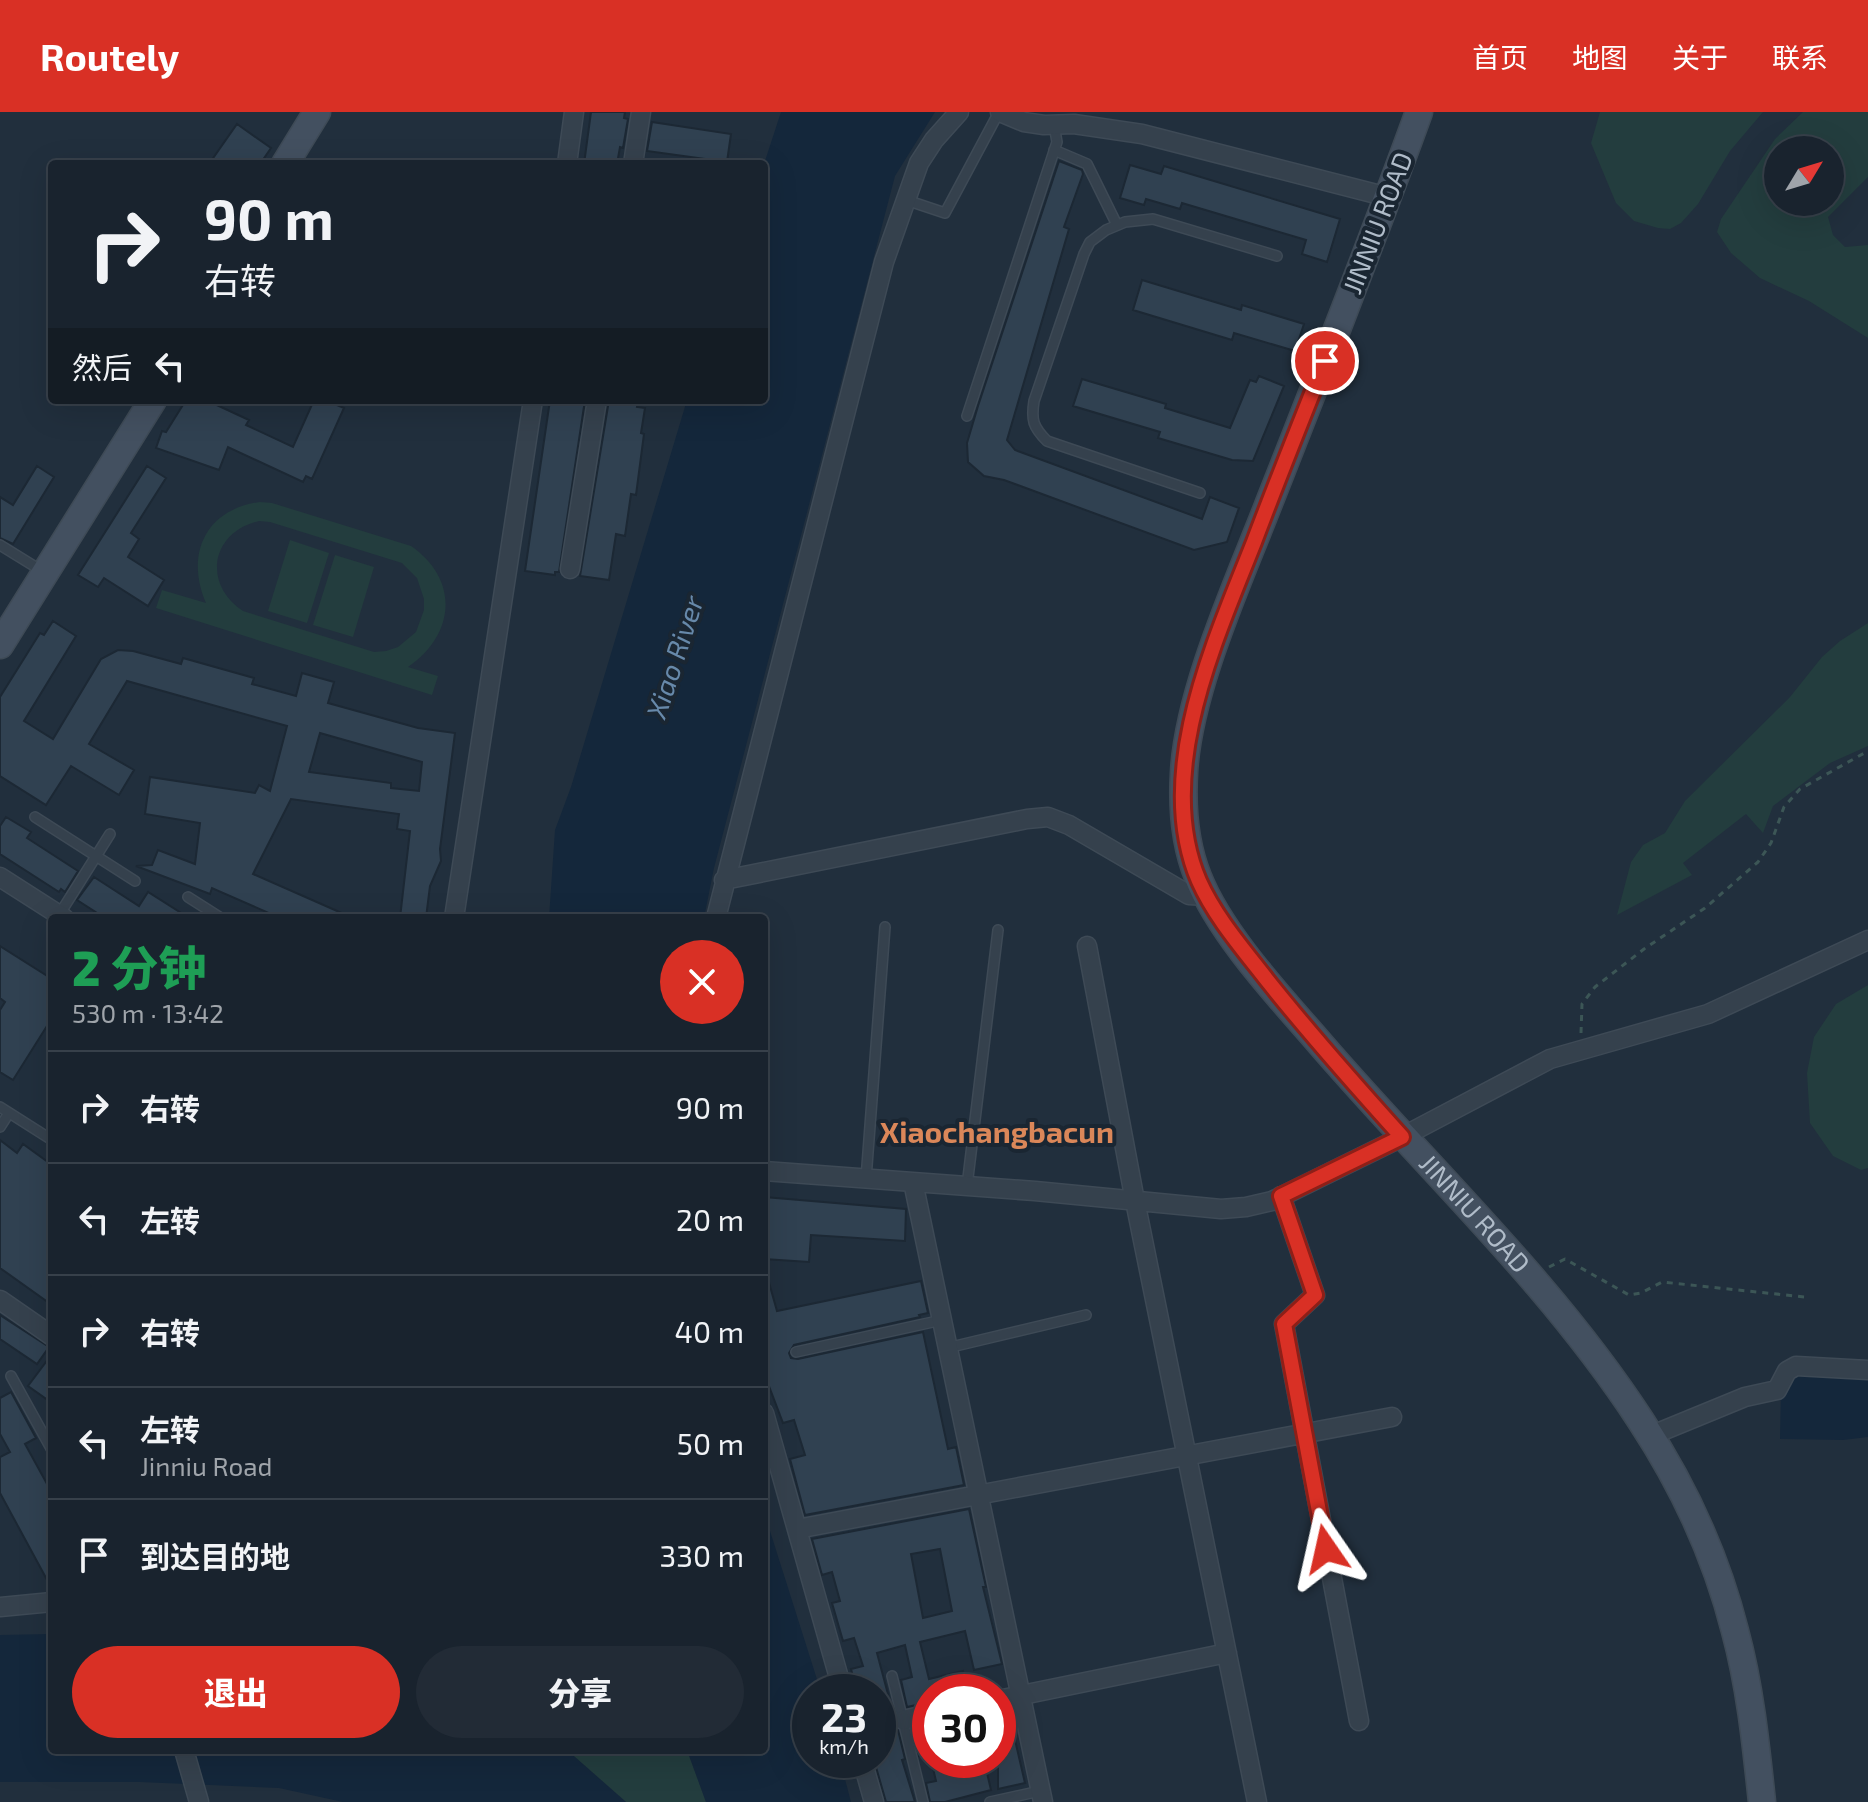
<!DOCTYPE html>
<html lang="zh">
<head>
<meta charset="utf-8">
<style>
  body { margin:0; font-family:"Exo 2","Noto Sans SC",sans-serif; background:#222b36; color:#f1f3f6; height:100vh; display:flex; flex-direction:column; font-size:30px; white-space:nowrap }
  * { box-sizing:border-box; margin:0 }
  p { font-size:26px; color:#9fa4aa }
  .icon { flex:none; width:44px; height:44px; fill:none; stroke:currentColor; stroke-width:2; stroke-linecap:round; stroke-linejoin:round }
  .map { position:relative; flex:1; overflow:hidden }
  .drawer { position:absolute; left:48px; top:802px; width:720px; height:840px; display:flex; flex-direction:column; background:#19232e; border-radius:8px; box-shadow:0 8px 32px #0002,0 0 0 2px #37404a }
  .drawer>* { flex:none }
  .top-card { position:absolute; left:48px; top:48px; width:720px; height:244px; border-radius:8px; box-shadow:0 8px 32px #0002,0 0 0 2px #37404a; background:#19232e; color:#f1f3f6; overflow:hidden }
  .needle { width:52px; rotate:52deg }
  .buttons { position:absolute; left:1764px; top:24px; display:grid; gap:16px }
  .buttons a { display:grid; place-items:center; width:80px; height:80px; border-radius:50%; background:#19232e; box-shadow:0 8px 32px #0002,0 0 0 2px #37404a; font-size:40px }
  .speed { position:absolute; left:792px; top:1562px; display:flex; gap:16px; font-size:40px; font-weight:700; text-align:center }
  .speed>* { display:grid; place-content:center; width:104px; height:104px; border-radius:50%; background:#19232e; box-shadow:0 8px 32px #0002,0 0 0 2px #37404a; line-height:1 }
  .speed small { font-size:20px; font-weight:400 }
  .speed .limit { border:12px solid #d22; background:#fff; color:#111 }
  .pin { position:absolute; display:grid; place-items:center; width:68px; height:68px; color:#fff; margin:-34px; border:4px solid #fff; border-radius:50%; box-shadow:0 2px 8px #0007 }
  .me { position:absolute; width:88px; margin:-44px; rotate:349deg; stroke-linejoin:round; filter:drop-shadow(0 0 6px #0008) }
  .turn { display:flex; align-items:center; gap:28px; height:168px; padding:0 24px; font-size:36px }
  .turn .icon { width:104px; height:104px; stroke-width:2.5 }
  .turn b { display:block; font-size:56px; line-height:68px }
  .then { display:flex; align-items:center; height:76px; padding:0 24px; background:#0003; gap:16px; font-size:30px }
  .round { display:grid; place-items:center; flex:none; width:84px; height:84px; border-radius:42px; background:#222b36 }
  .head { display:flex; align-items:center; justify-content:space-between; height:136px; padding:0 24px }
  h1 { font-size:48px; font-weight:800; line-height:60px; color:#1e9e55 }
  .action { display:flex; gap:16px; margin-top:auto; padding:16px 24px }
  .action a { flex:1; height:92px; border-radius:48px; background:#d93025; color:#fff; font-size:32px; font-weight:800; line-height:92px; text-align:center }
  .action a+a { background:#222b36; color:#f1f3f6 }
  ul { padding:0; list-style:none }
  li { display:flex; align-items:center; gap:24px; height:112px; padding:0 24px; border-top:2px solid #37404a }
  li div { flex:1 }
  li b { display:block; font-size:30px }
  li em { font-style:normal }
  header { display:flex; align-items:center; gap:48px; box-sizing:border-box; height:112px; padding:0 40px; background:#d93025; color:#fff }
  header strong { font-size:38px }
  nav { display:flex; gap:44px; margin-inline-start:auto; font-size:28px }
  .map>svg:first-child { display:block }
  .green { fill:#233d3e; fill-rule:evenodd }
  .water { fill:#14273b }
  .building { fill:#304151; stroke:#1c2834; stroke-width:2; fill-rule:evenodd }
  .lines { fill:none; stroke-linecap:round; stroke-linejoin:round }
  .service-casing { stroke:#3e4a56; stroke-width:12 }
  .minor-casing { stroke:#3e4a56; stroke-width:21 }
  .secondary-casing { stroke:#3e4a56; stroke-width:29 }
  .path { stroke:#3c5656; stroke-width:3; stroke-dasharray:6 6; stroke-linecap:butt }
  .service { stroke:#35414d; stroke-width:9 }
  .minor { stroke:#35414d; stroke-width:18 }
  .secondary { stroke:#435060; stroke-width:26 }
  .route-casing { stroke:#8d1f18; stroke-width:20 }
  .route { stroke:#d93025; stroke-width:14 }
  .labels { text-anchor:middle; stroke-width:8; stroke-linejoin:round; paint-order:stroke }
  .street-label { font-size:26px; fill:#b0bcc9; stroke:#1a2632 }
  .water-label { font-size:28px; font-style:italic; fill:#6789aa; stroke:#1a2632 }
  .quarter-label { font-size:30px; font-weight:bold; fill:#db8759; stroke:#1a2632 }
</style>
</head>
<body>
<header>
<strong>Routely</strong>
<nav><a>首页</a><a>地图</a><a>关于</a><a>联系</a></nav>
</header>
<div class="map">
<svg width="1868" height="1690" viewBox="0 0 1868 1690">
  <rect width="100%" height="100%" fill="#212f3d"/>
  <path class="green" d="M1600,0H1763L1730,39L1698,92L1681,111L1670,117L1658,116L1634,109L1616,91L1591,31Z
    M1803,0H1868V65L1828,105L1833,123L1845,135L1868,133V226L1809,189L1760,166L1731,141L1717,120L1721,107L1775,27ZM1830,38V90H1778V38Z
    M260,390L272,391L411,434C460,468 455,523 408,555L438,564L432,583L156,496L162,478L206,491C185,443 205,397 260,390ZM259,409L270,410L402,451L417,466L424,487V498L416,520L398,535L386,539L374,540L243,499C202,472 211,420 259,409Z
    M290,428L329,441L307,511L268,499Z
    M335,443L374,455L353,525L313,513Z
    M1868,511V634L1830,651L1773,694L1763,721L1746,702L1683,751L1692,763L1617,803L1631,750L1643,733L1665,721L1685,689L1790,585L1822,545L1840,529Z
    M1868,873V1056L1861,1058L1833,1044L1810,1011L1807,961L1814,925L1836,892Z
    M567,1638H687L706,1690H626Z"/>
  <path class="water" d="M781,0H935L895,64L714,756L704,806H549L555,718L571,675L687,288H764V52Z
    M1792,1263L1868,1265V1325L1843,1328L1780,1327L1781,1276Z
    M764,1400L821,1580H810V1648H840L851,1690H706L687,1638H764Z
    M52,1522V1638H567L626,1690H343L279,1676L140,1670H0V1523Z"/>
  <path class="building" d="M591,0H625L624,6L628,7L623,36L620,35L617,52H584Z
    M652,10L731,22L727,50L647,39Z
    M237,12L271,36L260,52H209Z
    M1059,49L1082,58L1083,62L1064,115L1069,117L1007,328L1015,338L1202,407L1210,385L1239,396L1227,430L1194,438L1004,368L984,364L968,350L967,331L978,294Z
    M1130,53L1161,62L1164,54L1340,107L1327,150L1302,142L1306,128L1182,91L1180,97L1146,87L1144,93L1120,86Z
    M1142,168L1241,198L1242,193L1304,212L1295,239L1234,221L1232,228L1133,198Z
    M1259,264L1284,274L1253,349L1232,348L1158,326L1160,320L1073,294L1082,267L1166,292L1165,296L1230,316L1250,268L1256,270Z
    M186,288H206L249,308L246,313L293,335L314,288H341L337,293L344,296L312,367L306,364L303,370L228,335L219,358L156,336L162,319L166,320Z
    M550,288H585L559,460H555V463L525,459Z
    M609,288H638L637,295L645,296L641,321L644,322L636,383L631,382L625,424L616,422L609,468L580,464Z
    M37,354L54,365L13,432L0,426V385L13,393Z
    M147,354L166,366L131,421L139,427L128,445L164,468L148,494L104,466L98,475L78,463Z
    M53,509L76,524L24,609L53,627L101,547L118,538L133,539L181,552L183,546L254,566L252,572L296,584L302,561L334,570L328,591L418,616L455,621L440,737L441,749L430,774L426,806H400L410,719L397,717L399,702L291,687L253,762L353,806H280L212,776L210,782L136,754L152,753L158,738L195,752L200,711L145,702L150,665L255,681L259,673L270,679L287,614L127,569L89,632L134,658L119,683L71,654L46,693L0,664V585L40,521L44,523ZM320,621L422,650L419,679L391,676V671L309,660Z
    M6,705L31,720L27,726L78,759L65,780L61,777L59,780L0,742V714Z
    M94,765L139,794L148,780L189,806H105L77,788Z
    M0,834L52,867V906L13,968L0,960V898L5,890L0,886Z
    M0,1028L17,1041L23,1032L52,1053V1193L0,1156Z
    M764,1085L906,1097L905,1129L811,1123L809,1150L764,1147Z
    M768,1167L777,1199L921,1169L928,1201L919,1203L920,1205L794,1233L789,1241L791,1246L798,1247L923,1220L948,1337L956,1335L964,1373L805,1403L790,1347L805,1343L794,1308L783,1311L764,1261V1168Z
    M0,1203L49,1235L37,1252L0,1227Z
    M52,1242V1291L28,1274Z
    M11,1280L36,1326L25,1332L52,1381V1477L0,1381V1345L10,1340L0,1322V1286Z
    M969,1397L986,1475H983L1002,1552L974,1558L965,1519L920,1530L929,1567L963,1559L968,1580H930V1590L907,1595L901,1568L912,1565L905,1533L877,1541L893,1601L892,1611L898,1618L905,1647L902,1648L915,1690H886L874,1648H878V1580H857L851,1557L863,1554L854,1526L843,1529L832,1491L840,1489L832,1460L822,1463L812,1427ZM940,1437L952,1499L923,1506L911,1442Z
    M1008,1598L1025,1671L998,1677V1600Z
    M930,1614V1641L919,1644L913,1618Z
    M950,1648H984L991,1678L945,1690H930L926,1671L936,1669L932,1652Z"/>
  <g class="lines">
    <defs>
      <path id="service" d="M1054,38L1087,52L1117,113
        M906,88L945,101L999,0
        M967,304L1057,30L1054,13
        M1200,381L1047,329C1033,315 1031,308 1034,289L1084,142L1090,130L1106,118L1125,110L1153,107L1277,144
        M0,433L34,454
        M35,705L135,769
        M188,785L221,806
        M59,803L110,722
        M0,995L52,1028
        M0,1015L9,1001
        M866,1067L885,815
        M967,1074L998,818
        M947,1236L1086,1203
        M796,1240L942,1208
        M11,1264L52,1338
        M892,1564L923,1690
        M990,1690L1040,1679"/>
      <path id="minor" d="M1000,0L1024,10L1044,13L1074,12L1142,22L1388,85
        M567,52L574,0
        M633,52L641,0
        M570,457L597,288
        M0,765L64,806
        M724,768L1027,707L1048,705L1069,713L1189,783L1207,784
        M454,806L533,288
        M716,806L884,150L919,51L934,28L959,0
        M1087,834L1135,1089L1257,1690
        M764,1059L1035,1079L1221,1097L1246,1095L1272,1089L1402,1025L1550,947L1708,902L1868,828
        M913,1070L1043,1690
        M1281,1084L1315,1183L1284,1212L1359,1609
        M0,1188L52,1224
        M764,1301L843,1580
        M1650,1324L1745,1285L1777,1278L1787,1259L1796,1254L1868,1258
        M797,1417L1392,1305
        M0,1495L52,1490
        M998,1588L1227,1541
        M903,1608L930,1602
        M184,1638L199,1690
        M862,1648L874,1690"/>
      <g id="secondary">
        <path id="s1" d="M1419,0C1371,133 1319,264 1267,396C1237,473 1188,580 1184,661C1182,696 1185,733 1198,765C1220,821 1278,883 1317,928C1425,1054 1550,1169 1641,1309C1683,1373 1716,1444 1735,1519C1750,1574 1756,1633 1762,1690"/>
        <path d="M285,52L317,0"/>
        <path d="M0,533L153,288"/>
      </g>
    </defs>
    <use href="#service" class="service-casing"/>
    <use href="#minor" class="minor-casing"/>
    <use href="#secondary" class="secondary-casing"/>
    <path class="path" d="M1581,921L1582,892L1595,875L1644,837L1705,796L1758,750L1771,731L1784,695L1800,677L1868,639
      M1549,1155L1565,1147L1629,1183L1641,1181L1662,1170L1805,1185"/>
    <use href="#service" class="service"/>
    <use href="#minor" class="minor"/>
    <use href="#secondary" class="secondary"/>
  </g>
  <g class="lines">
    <defs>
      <path id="route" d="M1325,249C1301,309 1277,369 1254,430C1215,529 1153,662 1199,769C1215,805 1243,837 1267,868C1310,922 1356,974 1402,1025L1281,1084L1315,1183L1284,1212L1326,1437"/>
    </defs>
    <use href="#route" class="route-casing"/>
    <use href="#route" class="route"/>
  </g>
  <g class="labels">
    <g class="street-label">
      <text transform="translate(1378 111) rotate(-69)" y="9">JINNIU ROAD</text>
      <text dy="9" stroke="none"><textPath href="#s1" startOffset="1246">JINNIU ROAD</textPath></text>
    </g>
    <g class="water-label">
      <text transform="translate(675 545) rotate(-72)" y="10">Xiao River</text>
    </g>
    <g class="quarter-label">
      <text x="997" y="1031">Xiaochangbacun</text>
    </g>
  </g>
</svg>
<div class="buttons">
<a><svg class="needle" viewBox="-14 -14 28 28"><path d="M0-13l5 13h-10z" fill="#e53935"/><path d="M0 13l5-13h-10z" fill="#9fa4aa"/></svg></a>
</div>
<div class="speed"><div>23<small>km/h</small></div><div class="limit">30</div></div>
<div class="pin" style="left:1325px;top:249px;background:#d93025"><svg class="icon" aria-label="arrive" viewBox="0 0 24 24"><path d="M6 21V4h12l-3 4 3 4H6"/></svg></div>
<svg class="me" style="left:1326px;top:1437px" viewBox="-20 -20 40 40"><path d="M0-17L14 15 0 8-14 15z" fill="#d93025" stroke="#fff" stroke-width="4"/></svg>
<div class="top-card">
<div class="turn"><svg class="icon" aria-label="right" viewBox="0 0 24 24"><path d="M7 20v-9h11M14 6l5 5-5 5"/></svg><div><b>90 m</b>右转</div></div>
<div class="then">然后<svg class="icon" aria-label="left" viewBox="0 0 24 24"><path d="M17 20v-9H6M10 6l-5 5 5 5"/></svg></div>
</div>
<section class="drawer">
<div class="head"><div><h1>2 分钟</h1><p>530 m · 13:42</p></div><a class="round" style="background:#d93025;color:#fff"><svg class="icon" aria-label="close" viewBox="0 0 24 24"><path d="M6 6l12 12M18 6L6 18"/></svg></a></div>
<ul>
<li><svg class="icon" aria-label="right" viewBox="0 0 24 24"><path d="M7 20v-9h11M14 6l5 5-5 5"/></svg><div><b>右转</b></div><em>90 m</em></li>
<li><svg class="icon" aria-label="left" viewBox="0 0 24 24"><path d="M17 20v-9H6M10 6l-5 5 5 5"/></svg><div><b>左转</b></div><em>20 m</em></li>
<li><svg class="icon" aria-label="right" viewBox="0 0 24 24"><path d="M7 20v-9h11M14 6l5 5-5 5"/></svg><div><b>右转</b></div><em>40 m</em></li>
<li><svg class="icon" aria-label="left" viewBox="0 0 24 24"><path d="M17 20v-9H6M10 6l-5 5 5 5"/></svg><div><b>左转</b><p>Jinniu Road</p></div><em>50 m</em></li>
<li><svg class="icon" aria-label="arrive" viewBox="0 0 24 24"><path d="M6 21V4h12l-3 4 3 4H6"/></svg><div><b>到达目的地</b></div><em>330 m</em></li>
</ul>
<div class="action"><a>退出</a><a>分享</a></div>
</section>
</div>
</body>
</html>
